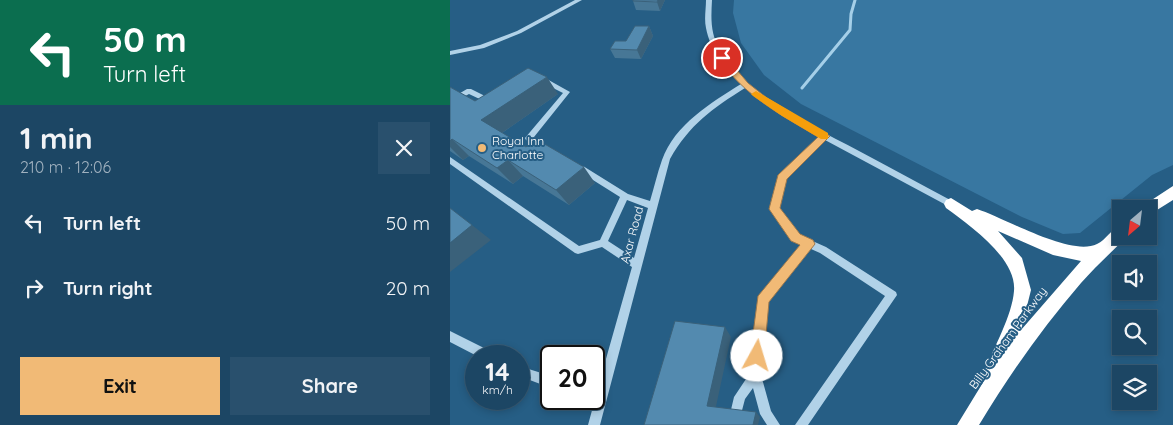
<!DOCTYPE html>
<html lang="en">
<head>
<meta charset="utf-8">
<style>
  body { margin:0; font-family:Quicksand,sans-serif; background:#29506d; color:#f1f3f6; height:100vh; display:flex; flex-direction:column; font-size:19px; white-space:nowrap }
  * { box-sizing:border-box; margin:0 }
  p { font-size:16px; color:#a0b1bf }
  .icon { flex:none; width:28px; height:28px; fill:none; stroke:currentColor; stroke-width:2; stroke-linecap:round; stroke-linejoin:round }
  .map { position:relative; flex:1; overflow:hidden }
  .sheet { display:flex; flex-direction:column; background:#1c4664; width:450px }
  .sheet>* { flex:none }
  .banner { background:#0b6e4f; color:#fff; overflow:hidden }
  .needle { width:32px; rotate:208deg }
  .buttons { position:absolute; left:662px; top:200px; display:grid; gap:10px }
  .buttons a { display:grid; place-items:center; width:45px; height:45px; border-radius:0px; background:#1c4664; box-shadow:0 2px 8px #0003,0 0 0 1px #3a5e78; font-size:25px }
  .speed { position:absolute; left:15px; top:345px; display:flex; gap:10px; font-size:25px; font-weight:700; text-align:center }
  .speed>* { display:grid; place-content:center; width:65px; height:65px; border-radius:50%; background:#1c4664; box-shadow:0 2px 8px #0003,0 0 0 1px #3a5e78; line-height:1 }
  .speed small { font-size:12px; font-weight:400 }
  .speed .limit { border:2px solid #111; border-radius:8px; background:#fff; color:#111 }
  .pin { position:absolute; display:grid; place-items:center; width:42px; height:42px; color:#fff; margin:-21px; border:2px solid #fff; border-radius:50%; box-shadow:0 1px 5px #0007 }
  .me { position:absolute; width:55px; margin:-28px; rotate:6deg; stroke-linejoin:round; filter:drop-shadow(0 0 4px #0008) }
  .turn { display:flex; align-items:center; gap:18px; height:105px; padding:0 20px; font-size:22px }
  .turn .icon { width:65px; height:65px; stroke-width:2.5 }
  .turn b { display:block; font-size:35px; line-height:42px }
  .round { display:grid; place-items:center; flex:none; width:52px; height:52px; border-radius:0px; background:#29506d }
  .overview { display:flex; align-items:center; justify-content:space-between; height:85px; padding:0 20px }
  h1 { font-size:30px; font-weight:700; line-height:38px }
  .primary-button { display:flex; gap:10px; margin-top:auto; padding:10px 20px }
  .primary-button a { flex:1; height:58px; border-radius:0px; background:#f1ba76; color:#111; font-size:20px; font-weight:700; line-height:58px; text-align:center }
  .primary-button a+a { background:#29506d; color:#f1f3f6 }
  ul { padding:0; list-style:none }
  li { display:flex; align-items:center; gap:15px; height:65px; padding:0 20px }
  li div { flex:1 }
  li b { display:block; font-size:19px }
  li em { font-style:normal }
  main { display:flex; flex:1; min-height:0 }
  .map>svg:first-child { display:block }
  .green { fill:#3877a1 }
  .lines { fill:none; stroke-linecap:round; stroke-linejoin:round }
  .stream { stroke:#a5cfe8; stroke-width:3 }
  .minor { fill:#b1d2e8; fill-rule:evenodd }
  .highway { fill:#fff; fill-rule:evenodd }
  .wall { fill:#477796 }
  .shaded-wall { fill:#3a617a }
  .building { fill:#538aaf; stroke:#3a617a }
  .route { fill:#f1ba76; stroke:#9d794d }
  .slow { fill:#f59e0b }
  .poi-dot { fill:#f1ba76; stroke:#265e85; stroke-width:2 }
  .labels { text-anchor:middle; stroke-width:4; stroke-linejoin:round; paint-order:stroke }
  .poi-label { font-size:12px; fill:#fff; stroke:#265e85; text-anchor:start }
  .street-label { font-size:12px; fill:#fff; stroke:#265e85 }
</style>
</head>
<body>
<main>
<section class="sheet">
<div class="banner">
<div class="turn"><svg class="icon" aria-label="left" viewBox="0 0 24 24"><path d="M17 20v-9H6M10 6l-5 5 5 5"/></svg><div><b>50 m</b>Turn left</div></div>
</div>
<div class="overview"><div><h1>1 min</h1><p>210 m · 12:06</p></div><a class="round"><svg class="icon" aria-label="close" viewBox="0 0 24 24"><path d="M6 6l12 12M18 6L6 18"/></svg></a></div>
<ul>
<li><svg class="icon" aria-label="left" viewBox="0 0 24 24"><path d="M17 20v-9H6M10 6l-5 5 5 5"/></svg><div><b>Turn left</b></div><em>50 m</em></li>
<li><svg class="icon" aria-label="right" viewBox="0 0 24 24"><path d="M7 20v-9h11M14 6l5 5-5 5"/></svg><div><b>Turn right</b></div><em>20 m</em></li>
</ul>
<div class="primary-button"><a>Exit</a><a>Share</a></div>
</section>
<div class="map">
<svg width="723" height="425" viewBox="0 0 723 425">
  <rect width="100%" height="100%" fill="#265e85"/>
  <path class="green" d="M284,0H723V165L702,175L630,233L613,234L572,217L351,104L314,75L291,43L283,13Z"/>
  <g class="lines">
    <path class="stream" d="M352,88L400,30L401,14L405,0"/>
    <path class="minor" d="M125,0H132L71,33L34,48L0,55V51L30,45L67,31Z
      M256,0H262C261,19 260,34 271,52C298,98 364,127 409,151C441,168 472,185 504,202L505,204L504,206H498L375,140L336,179L329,208L349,235L376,247L446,292L447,295L358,425H345L435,296L370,253L361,249L318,302L311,375L321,411L330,425H317L310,414L303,388L295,399L290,418L286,420L282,418L280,414L284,397L300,373L308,300L352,245L343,241L320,209L329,176L369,137L328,113L295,88C263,108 239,125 220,159L150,425H138L147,392H144V380H150L182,267L152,247L128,254L125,253L0,164V157L129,246L150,240L170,197L127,170L126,168L127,166H133L178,194L200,201C204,188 207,174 212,160C225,124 261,103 291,84C275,69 260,50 256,28C254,19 256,9 256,0ZM177,200L198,208L184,258L158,241Z
      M91,78H95L120,92L84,137L97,146L96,148L93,149L76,140L75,138L113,93L91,82Z
      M17,89H21L45,101L41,103H38L19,94L0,104V99Z
      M0,331L42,352L43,356H27L0,342Z
      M69,366L101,376V388L69,376Z"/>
    <path class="highway" d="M723,186V200L699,215V209H692L694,205Z
      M501,198L522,211L527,209C555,218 620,257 647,244C656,240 661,229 671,225V236H677C662,252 646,266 631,283C593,327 559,375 529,425H507L537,376L535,370C544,347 562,316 564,291C567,258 519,225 496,208L494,204L496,200ZM548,231L603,255L631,261L571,330L581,290L572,258Z"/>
  </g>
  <path class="wall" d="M183,0H215L210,11L186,10L183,1Z
    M199,26L203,36L191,59L165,58L160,49L176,41Z
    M0,87L25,101L108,94L52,133L76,147L145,183L119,205L73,176L63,184L19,156L13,160L0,151Z"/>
  <path class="shaded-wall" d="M208,0H215L210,11L207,2Z
    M199,26L203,36L191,59L187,50Z
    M97,77L108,94L46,137L31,120Z
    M2,139L19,156L13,160L0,147V141Z
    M58,160L73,176L63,184L47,168Z
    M134,167L145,183L119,205L106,190Z
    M22,225L41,240L0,272V243Z
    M275,327L281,337L265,411L257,406Z
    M306,412L310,417L308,425H303Z"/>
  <path class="building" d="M183,0H208L207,2L183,1Z
    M185,26H199L187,50L160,49L165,41H176Z
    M78,68L97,77L31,120L76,147L86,139L134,167L106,190L58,160L47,168L2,139L0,141V87L25,101Z
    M0,208L22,225L0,243Z
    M225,321L275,327L257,406L306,412L303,425H194Z"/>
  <path class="route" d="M272,55L275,56L298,83L317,98L380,136L337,179L330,208L350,234L363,240L365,244L319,302L314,356L312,361L307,363L302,361L300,356L308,296L350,245L341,241L319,209L328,175L368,137C328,113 296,97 268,58Z"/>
  <path class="slow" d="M306,91L378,133V139H371L332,116L303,96L301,94Z"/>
  <circle class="poi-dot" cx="32" cy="148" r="5"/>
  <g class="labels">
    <g class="poi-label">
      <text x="42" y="145">Royal Inn<tspan x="42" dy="14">Charlotte</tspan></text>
    </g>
    <g class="street-label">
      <text transform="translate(182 235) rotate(-75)" y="4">Axar Road</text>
      <text transform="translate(558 338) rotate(-54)" y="4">Billy Graham Parkway</text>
    </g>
  </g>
</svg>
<div class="buttons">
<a><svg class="needle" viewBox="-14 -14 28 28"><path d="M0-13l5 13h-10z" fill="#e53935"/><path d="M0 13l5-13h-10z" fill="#a0b1bf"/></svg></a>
<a><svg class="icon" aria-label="sound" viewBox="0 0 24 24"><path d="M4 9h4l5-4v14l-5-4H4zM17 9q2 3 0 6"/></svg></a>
<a><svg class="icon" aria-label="search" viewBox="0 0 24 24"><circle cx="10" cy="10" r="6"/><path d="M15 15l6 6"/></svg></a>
<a><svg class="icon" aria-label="layers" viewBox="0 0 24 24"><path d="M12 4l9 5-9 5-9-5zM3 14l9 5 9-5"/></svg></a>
</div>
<div class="speed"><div>14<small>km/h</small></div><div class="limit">20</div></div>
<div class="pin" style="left:272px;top:58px;background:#d93025"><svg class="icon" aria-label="arrive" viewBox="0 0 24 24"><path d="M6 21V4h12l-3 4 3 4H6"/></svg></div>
<svg class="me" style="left:307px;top:356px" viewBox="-20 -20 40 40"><circle r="19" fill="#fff"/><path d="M0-13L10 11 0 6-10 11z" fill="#f1ba76"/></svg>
</div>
</main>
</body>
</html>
